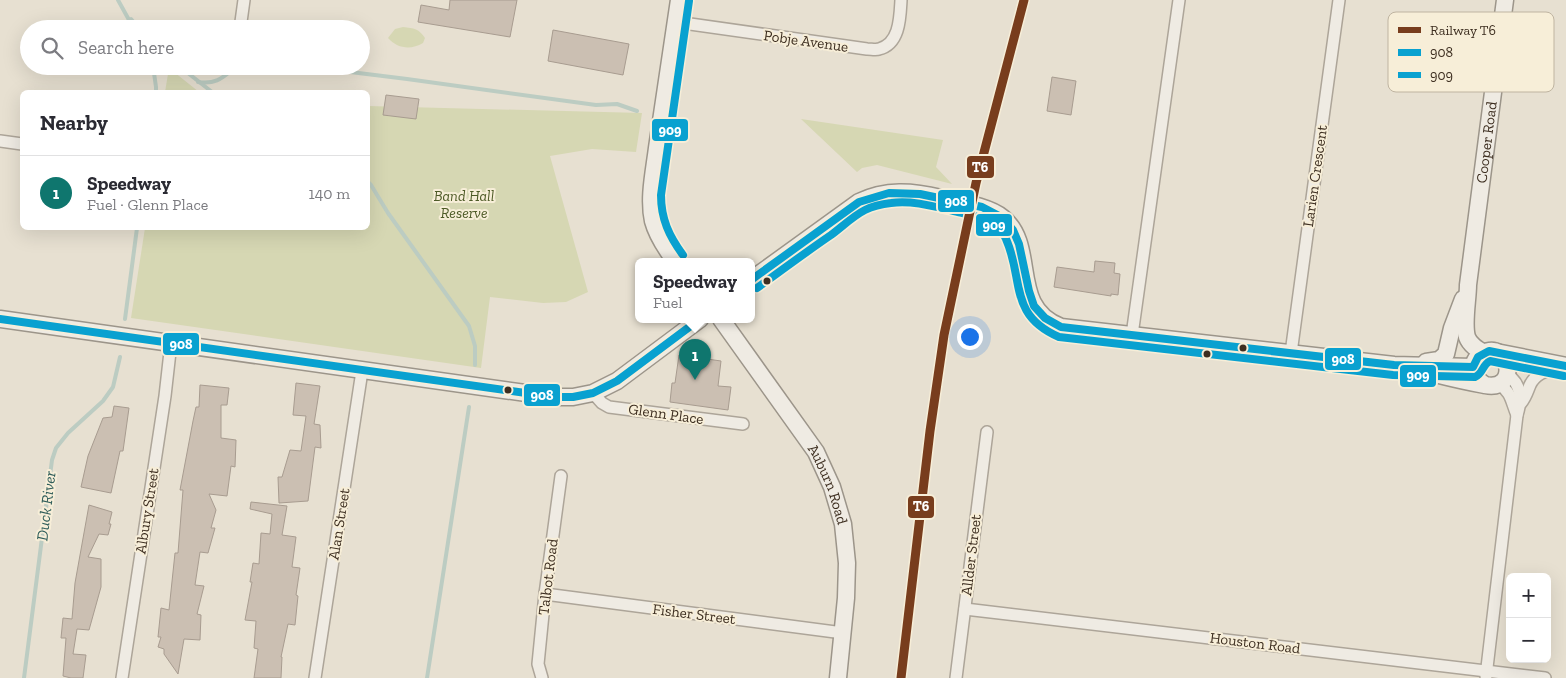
<!DOCTYPE html>
<meta charset="utf-8">
<style>
:root{--surface:#fff;--page:#f2f2f3;--text:#2b2b33;--muted:#7c7c81;--line:#e1e1e2;--accent:#0f766e}
body{margin:0;font-family:"Zilla Slab",serif;background:var(--page);color:var(--text)}
.controls{position:absolute;right:15px;bottom:15px;display:grid;overflow:hidden;border-radius:8px;box-shadow:0 5px 20px #0002}
.controls button{width:45px;height:45px;display:grid;place-items:center;padding:0;border:0;border-bottom:1px solid var(--line);background:var(--surface);color:var(--text);font:25px sans-serif}
.you{position:absolute;left:969px;top:336px;width:18px;height:18px;margin:-12px;border:4px solid #fff;border-radius:50%;background:#1a73e8;box-shadow:0 0 0 8px #1a73e833}
.badge{display:grid;place-items:center;width:32px;height:32px;border-radius:50%;background:var(--accent);color:#fff;font-size:16px;font-weight:700}
.pin{position:absolute;translate:-50% -41px;filter:drop-shadow(0 1px 2px #0008)}
.pin::after{content:'';position:absolute;top:26px;width:18px;height:15px;background:inherit;clip-path:polygon(0 0,100% 0,50% 100%)}
.popup{position:absolute;left:635px;top:258px;width:120px;height:65px;box-sizing:border-box;display:grid;place-content:center;border-radius:8px;background:var(--surface);filter:drop-shadow(0 1px 4px #0005);font-size:16px;white-space:nowrap;color:var(--muted)}
.popup b{font-size:19px;color:var(--text)}
.popup::after{content:'';position:absolute;left:50%;top:100%;margin-left:-10px;border:10px solid transparent;border-top-color:var(--surface)}
.list{margin:0;padding:0;list-style:none}
h2{display:flex;justify-content:space-between;align-items:center;height:65px;margin:0;padding:0 20px;font-size:21px}
h2 small{font-size:16px;font-weight:400;color:var(--muted)}
.list li{display:grid;grid-template-columns:32px 1fr auto;gap:15px;align-items:center;box-sizing:border-box;height:75px;padding:0 20px;border-top:1px solid var(--line)}
.list b{display:block;font-size:19px;white-space:nowrap}
.list p{margin:0;font-size:16px;white-space:nowrap;color:var(--muted)}
.list em{font-size:16px;font-style:normal;color:var(--muted)}
.icon{flex:none;width:28px;height:28px;fill:none;stroke:currentColor;stroke-width:2;stroke-linecap:round;stroke-linejoin:round}
.map{position:relative;flex:none;width:1566px;height:678px;overflow:hidden}
.search{position:absolute;background:var(--surface);box-shadow:0 5px 20px #0002;left:20px;top:20px;width:350px;height:55px;display:flex;align-items:center;gap:12px;box-sizing:border-box;padding:0 18px;border-radius:28px;color:var(--muted);font-size:19px}
.panel{position:absolute;background:var(--surface);box-shadow:0 5px 20px #0002;left:20px;top:90px;width:350px;height:140px;border-radius:8px}
.map>svg:first-child{display:block}
.green{fill:#d6d7b3}
.lines{fill:none;stroke-linecap:round;stroke-linejoin:round}
.stream{stroke:#bcccc2;stroke-width:4}
.building{fill:#cbbfb2;stroke:#a89c90}
.street-casing{stroke:#ada599;stroke-width:14}
.secondary-casing{stroke:#9c958a;stroke-width:19}
.street{stroke:#efebe3;stroke-width:11}
.secondary{stroke:#efebe3;stroke-width:16}
.bus-1-casing{stroke:#f7eed8;stroke-width:11}
.bus-2-casing{stroke:#f7eed8;stroke-width:11}
.bus-1{stroke:#09a1d0;stroke-width:8}
.bus-2{stroke:#09a1d0;stroke-width:8}
.rail-1-casing{stroke:#f7eed8;stroke-width:12}
.rail-1{stroke:#783d1d;stroke-width:9}
.bus-dot{fill:#3d2e20;stroke:#f7eed8;stroke-width:2}
.labels{text-anchor:middle;dominant-baseline:central;stroke-width:4;stroke-linejoin:round;paint-order:stroke}
.street-label{font-size:15px;fill:#3d2e20;stroke:#f7eed8}
.park-label{font-size:15px;font-style:italic;fill:#4d5a26;stroke:#f7eed8}
.water-label{font-size:16px;font-style:italic;fill:#2f5d5a;stroke:#f7eed8}
.key{fill:#f7eed8;stroke:#bfb4a1;stroke-width:1}
.key-label{font-size:14px;fill:#3d2e20}
.line-badge{stroke:#f7eed8;stroke-width:2}
.badge-label{font-size:14px;text-anchor:middle;font-weight:bold;fill:#fff}
</style>
<div class="map">
<svg width="1566" height="678" viewBox="0 0 1566 678">
<rect width="100%" height="100%" fill="#e7e0d1"/>
<g class="green">
<path d="M403,27C414,28 419,29 425,38L423,43C411,50 398,49 388,38L395,29Z"/>
<polygon points="169,68 199,92 165,92"/>
<polygon points="368,106 642,113 636,152 592,149 550,156 588,292 566,302 543,303 490,297 481,368 131,318 145,228 368,228"/>
<polygon points="801,119 943,140 936,167 952,184 877,165 862,168 857,172"/>
</g>
<g class="lines">
<g class="stream">
<polyline points="118,0 134,29"/>
<polyline points="131,19 139,29"/>
<polyline points="153,66 156,87 156,92"/>
<polyline points="179,66 212,92"/>
<polyline points="302,66 407,79 596,105 617,104 637,111"/>
<path d="M198,82C217,85 223,77 237,66"/>
<polyline points="368,182 371,185 388,213 469,326 475,346 475,365"/>
<polyline points="125,319 137,228"/>
<polyline points="24,678 52,460 56,448 68,433 103,401 113,387 120,357"/>
<polyline points="427,678 469,407"/>
</g>
</g>
<g class="building">
<polygon points="450,0 517,0 510,37 418,22 421,5 449,10"/>
<polygon points="553,30 629,44 623,75 548,61"/>
<polygon points="1052,77 1076,81 1071,115 1047,111"/>
<polygon points="386,95 419,99 416,119 383,115"/>
<polygon points="1095,261 1115,263 1114,273 1120,274 1118,295 1111,294 1111,296 1054,287 1057,267 1094,272"/>
<polygon points="679,355 721,361 718,386 731,387 728,410 670,402 672,383 675,383"/>
<polygon points="296,383 320,386 314,424 320,425 321,448 315,447 308,501 279,503 278,477 282,477 290,450 301,451 306,416 293,415"/>
<polygon points="200,385 229,388 227,405 221,405 221,438 236,440 235,467 231,466 227,496 209,494 216,510 211,528 215,528 208,553 200,552 195,585 204,586 197,614 201,615 200,640 184,639 178,674 164,654 164,649 158,647 161,637 158,637 161,608 169,610 175,553 178,553 183,490 180,490 193,421 196,407 199,407"/>
<polygon points="114,406 129,408 123,451 120,451 111,493 81,487 88,456 103,418 112,417"/>
<polygon points="251,502 287,506 282,535 296,537 292,567 300,568 296,595 298,596 295,625 288,624 281,657 282,657 281,678 254,678 258,649 254,648 256,621 245,620 252,582 250,582 253,563 259,564 261,533 270,534 272,514 250,509"/>
<polygon points="89,505 112,512 109,524 111,524 108,535 99,534 88,557 101,559 101,587 89,630 77,629 73,654 86,655 83,678 71,678 63,676 66,638 61,638 63,618 72,619 75,583"/>
</g>
<g class="lines">
<g class="street-casing">
<g id="street">
<path d="M676,22L867,49C871,49 876,50 879,49C900,44 900,17 901,0"/>
<polyline points="240,29 244,0"/>
<polyline points="0,141 22,144"/>
<polyline points="1132,335 1179,0"/>
<polyline points="1291,353 1339,0"/>
<path d="M1499,384C1512,393 1511,401 1517,415"/>
<polyline points="593,393 602,403 609,407 743,424"/>
<path d="M1521,403C1526,397 1527,392 1530,385C1536,372 1550,370 1562,366"/>
<polyline points="545,594 843,633"/>
<polyline points="965,609 1545,678"/>
<path d="M1486,676L1517,415C1522,399 1522,385 1507,374"/>
<polyline points="122,678 165,396 171,343"/>
<polyline points="315,678 362,371"/>
<polyline points="542,678 538,664 545,594 561,476"/>
<polyline points="956,678 987,432"/>
</g>
</g>
<g class="secondary-casing">
<g id="secondary">
<path d="M675,261C666,249 657,236 653,221C648,198 654,172 657,148C664,99 672,50 679,0"/>
<path d="M751,280L859,202C886,189 912,191 941,198C959,202 989,206 1003,218C1038,247 1008,307 1061,327L1394,365L1473,367"/>
<polyline points="0,319 554,397 573,397 593,393 617,381 700,319"/>
<path id="s1" d="M721,319L816,452L832,487L843,524L847,563L846,598L838,678"/>
<polyline points="1496,352 1566,366"/>
<path id="s2" d="M1484,353C1477,349 1470,345 1467,337C1463,324 1468,299 1468,285L1505,0"/>
<polyline points="1426,362 1439,360 1446,354 1452,328 1463,299"/>
<path d="M1435,374C1451,378 1468,382 1485,385C1521,392 1509,338 1482,354C1468,362 1473,378 1485,385"/>
</g>
</g>
<use href="#street" class="street"/>
<use href="#secondary" class="secondary"/>
<g class="bus-1-casing">
<g id="bus-1">
<polyline points="751,280 859,202 889,193 920,194 982,207 1003,218 1013,230 1019,244 1029,291 1034,306 1045,318 1061,327 1394,365 1473,367 1478,357 1489,351 1566,366"/>
<polyline points="0,319 554,397 573,397 593,393 617,381 700,319"/>
</g>
</g>
<g class="bus-2-casing">
<g id="bus-2">
<path d="M683,255C669,236 661,219 661,195L689,1"/>
<path d="M757,288C782,270 806,252 831,235C842,227 853,216 865,210C873,206 882,204 891,203C913,200 936,207 958,212C976,216 998,220 1006,239C1024,279 1008,315 1059,337L1393,375L1475,377C1483,374 1482,365 1490,361L1564,376"/>
</g>
</g>
<use href="#bus-1" class="bus-1"/>
<use href="#bus-2" class="bus-2"/>
<g class="rail-1-casing">
<polyline id="rail-1" points="901,678 930,431 944,335 976,183 1024,0"/>
</g>
<use href="#rail-1" class="rail-1"/>
</g>
<g class="bus-dot">
<circle cx="767" cy="281" r="4.5"/>
<circle cx="1243" cy="348" r="4.5"/>
<circle cx="1207" cy="354" r="4.5"/>
<circle cx="508" cy="390" r="4.5"/>
</g>
<g class="labels">
<g class="street-label">
<text transform="translate(806 41) rotate(8)">Pobje Avenue</text>
<text stroke="none"><textPath href="#s2" startOffset="220">Cooper Road</textPath></text>
<text transform="translate(1315 176) rotate(-82)">Larien Crescent</text>
<text transform="translate(666 414) rotate(8)">Glenn Place</text>
<text stroke="none"><textPath href="#s1" startOffset="198">Auburn Road</textPath></text>
<text transform="translate(147 511) rotate(-81)">Albury Street</text>
<text transform="translate(339 524) rotate(-81)">Alan Street</text>
<text transform="translate(971 555) rotate(-83)">Allder Street</text>
<text transform="translate(548 577) rotate(-83)">Talbot Road</text>
<text transform="translate(694 614) rotate(7)">Fisher Street</text>
<text transform="translate(1255 643) rotate(7)">Houston Road</text>
</g>
<g class="park-label">
<text x="464" y="196">Band Hall<tspan x="464" dy="17">Reserve</tspan></text>
</g>
<g class="water-label">
<text transform="translate(46 506) rotate(-83)">Duck River</text>
</g>
</g>
<rect x="1388" y="12" width="166" height="80" rx="8" class="key"/>
<rect x="1398" y="27" width="23" height="6" fill="#783d1d"/>
<rect x="1398" y="49" width="23" height="7" fill="#09a1d0"/>
<rect x="1398" y="72" width="23" height="6" fill="#09a1d0"/>
<g class="key-label">
<text x="1430" y="35">Railway T6</text>
<text x="1430" y="57">908</text>
<text x="1430" y="80">909</text>
</g>
<g class="line-badge">
<rect x="651" y="118" width="38" height="24" rx="5" fill="#09a1d0"/>
<rect x="966" y="155" width="29" height="24" rx="5" fill="#783d1d"/>
<rect x="937" y="189" width="38" height="24" rx="5" fill="#09a1d0"/>
<rect x="975" y="213" width="38" height="24" rx="5" fill="#09a1d0"/>
<rect x="162" y="332" width="38" height="24" rx="5" fill="#09a1d0"/>
<rect x="1324" y="347" width="38" height="24" rx="5" fill="#09a1d0"/>
<rect x="1399" y="364" width="38" height="24" rx="5" fill="#09a1d0"/>
<rect x="523" y="383" width="38" height="24" rx="5" fill="#09a1d0"/>
<rect x="907" y="495" width="28" height="24" rx="5" fill="#783d1d"/>
</g>
<g class="badge-label">
<text x="670" y="135">909</text>
<text x="980" y="172">T6</text>
<text x="956" y="206">908</text>
<text x="994" y="230">909</text>
<text x="181" y="349">908</text>
<text x="1343" y="364">908</text>
<text x="1418" y="380">909</text>
<text x="542" y="400">908</text>
<text x="921" y="511">T6</text>
</g>
</svg>
<div class="controls">
<button>+</button>
<button>−</button>
</div>
<div class="you"></div>
<div class="pin badge" style="left:695px;top:380px">1</div>
<div class="popup"><b>Speedway</b>Fuel</div>
<div class="search"><svg class="icon" aria-label="search" viewBox="0 0 24 24"><circle cx="10" cy="10" r="6"/><path d="M15 15l6 6"/></svg>Search here</div>
<section class="panel">
<h2>Nearby<small></small></h2>
<ul class="list">
<li><span class="badge">1</span><div><b>Speedway</b><p>Fuel · Glenn Place</p></div><em>140 m</em></li>
</ul>
</section>
</div>
